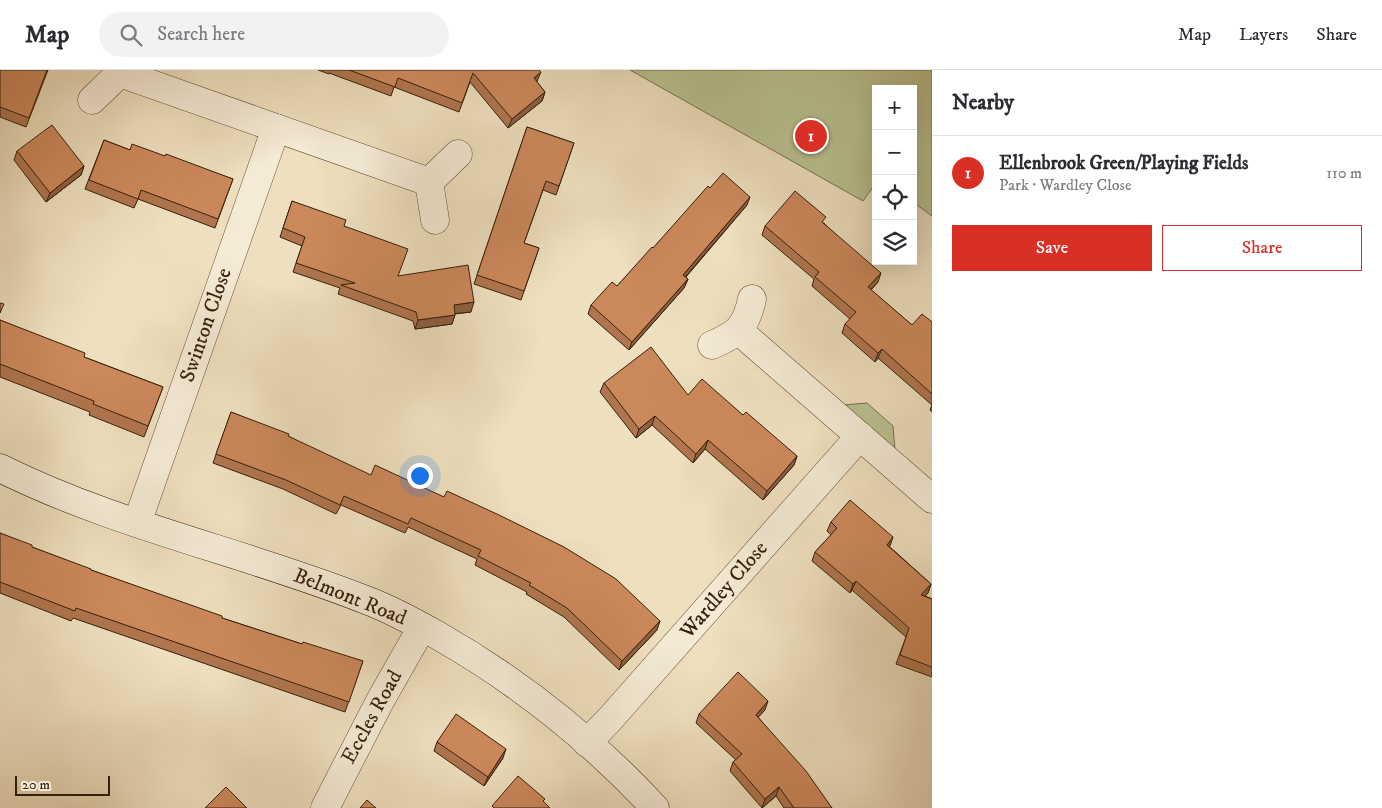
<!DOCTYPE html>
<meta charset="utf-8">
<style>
:root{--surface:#fff;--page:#f2f2f3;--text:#2b2b33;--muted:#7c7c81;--line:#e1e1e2;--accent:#d93025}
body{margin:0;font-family:"IM FELL DW Pica",serif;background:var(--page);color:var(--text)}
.controls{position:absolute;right:15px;top:15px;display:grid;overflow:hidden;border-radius:0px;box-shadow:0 5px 20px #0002}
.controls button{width:45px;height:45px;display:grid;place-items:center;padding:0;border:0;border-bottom:1px solid var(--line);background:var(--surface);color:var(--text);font:25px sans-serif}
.scale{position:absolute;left:15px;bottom:12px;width:95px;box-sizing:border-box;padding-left:5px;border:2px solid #36200a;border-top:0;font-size:14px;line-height:18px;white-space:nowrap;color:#36200a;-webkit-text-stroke:4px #f4ead5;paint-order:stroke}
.you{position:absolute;left:419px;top:405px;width:18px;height:18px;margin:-12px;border:4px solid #fff;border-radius:50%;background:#1a73e8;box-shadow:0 0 0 8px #1a73e833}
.badge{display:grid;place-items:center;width:32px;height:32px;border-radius:50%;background:var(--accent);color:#fff;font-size:16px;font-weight:700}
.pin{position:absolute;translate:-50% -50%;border:2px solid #fff;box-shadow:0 1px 5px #0006}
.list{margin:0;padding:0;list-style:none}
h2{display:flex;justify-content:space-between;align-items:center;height:65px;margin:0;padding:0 20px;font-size:21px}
h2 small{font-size:16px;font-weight:400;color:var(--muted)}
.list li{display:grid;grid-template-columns:32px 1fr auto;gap:15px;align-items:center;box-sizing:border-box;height:75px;padding:0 20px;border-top:1px solid var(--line)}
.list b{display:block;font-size:19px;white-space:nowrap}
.list p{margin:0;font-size:16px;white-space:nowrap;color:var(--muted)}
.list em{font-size:16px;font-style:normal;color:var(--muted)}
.actions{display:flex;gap:10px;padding:15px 20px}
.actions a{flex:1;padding:11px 0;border:1px solid var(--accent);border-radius:0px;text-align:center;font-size:18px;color:var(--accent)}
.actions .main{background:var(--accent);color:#fff}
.icon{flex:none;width:28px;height:28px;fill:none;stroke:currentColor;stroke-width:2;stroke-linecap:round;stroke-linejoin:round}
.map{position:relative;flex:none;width:932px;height:738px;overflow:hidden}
header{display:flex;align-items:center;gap:30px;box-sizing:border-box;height:70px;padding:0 25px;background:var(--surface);border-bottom:1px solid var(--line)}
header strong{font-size:24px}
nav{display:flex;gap:28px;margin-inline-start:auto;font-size:18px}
.search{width:350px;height:45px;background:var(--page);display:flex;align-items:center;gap:12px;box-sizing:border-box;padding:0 18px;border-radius:28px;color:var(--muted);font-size:19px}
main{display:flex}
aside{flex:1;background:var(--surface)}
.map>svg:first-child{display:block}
.green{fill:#bac190;stroke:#78704d}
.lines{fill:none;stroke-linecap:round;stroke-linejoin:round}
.street-casing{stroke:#645037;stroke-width:29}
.secondary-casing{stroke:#36200a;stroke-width:29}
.street{stroke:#f4ead5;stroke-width:28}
.secondary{stroke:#f4ead5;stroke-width:28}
.wall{fill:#af754e;stroke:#36200a}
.shaded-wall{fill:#8e5f40;stroke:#36200a}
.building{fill:#cb885b;stroke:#36200a}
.labels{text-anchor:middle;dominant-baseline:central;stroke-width:5;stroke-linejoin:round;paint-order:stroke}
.street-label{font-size:21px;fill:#36200a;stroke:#f4ead5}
</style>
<header>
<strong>Map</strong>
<div class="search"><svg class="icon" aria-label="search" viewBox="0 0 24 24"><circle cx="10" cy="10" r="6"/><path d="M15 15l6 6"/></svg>Search here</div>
<nav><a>Map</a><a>Layers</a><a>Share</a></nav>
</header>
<main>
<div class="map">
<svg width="932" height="738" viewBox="0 0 932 738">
<rect width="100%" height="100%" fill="#eedfbe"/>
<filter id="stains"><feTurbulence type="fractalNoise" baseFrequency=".004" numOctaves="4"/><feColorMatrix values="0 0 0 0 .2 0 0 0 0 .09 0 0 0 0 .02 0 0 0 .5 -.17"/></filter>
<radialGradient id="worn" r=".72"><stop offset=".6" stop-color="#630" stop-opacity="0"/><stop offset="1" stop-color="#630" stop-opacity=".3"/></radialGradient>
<g class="green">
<polygon points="630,0 932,0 932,146 913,132 913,19 876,19 876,113 863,131"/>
<polygon points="867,333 893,356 895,380 843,335"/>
</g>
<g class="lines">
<g class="street-casing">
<g id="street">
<polyline points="120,3 429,112"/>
<polyline points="92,30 120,3 119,0"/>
<polyline points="435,150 429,112 458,84"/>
<polyline points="739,261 932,429"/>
<path d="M712,275C738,264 746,257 752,229"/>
<polyline points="137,453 276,58"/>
<polyline points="587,673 610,649 860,366"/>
<polyline points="325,738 380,631 422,557"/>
</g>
</g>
<g class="secondary-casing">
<path id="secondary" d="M0,398C116,456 245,482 366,530C390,539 414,552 437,565C518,611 592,670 655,738"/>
</g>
<use href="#street" class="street"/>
<use href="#secondary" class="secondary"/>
</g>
<g class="wall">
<polygon points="48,0 26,57 0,47 0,1"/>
<polygon points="318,0 539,0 537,12 545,22 542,31 508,58 470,12 459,42 394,17 391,26 329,3 329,4"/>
<polygon points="527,57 574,73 556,125 543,120 524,173 539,178 521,230 474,214"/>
<polygon points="104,70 130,80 165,86 233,109 215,158 138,129 134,138 85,119"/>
<polygon points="17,81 84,96 81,105 46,132 14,90"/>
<polygon points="710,118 747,135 686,207 688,209 684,218 629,280 588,244 591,235 617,216"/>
<polygon points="292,131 344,156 398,206 471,242 455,244 452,254 415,259 413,251 338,224 340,218 293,202 302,176 280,167"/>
<polygon points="824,153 878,212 871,220 912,255 932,252 932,342 930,340 932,335 878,288 875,292 842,263 845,254 850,249 812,216 814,209 762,165 765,156"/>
<polygon points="0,250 84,287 163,317 144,367 89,345 90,342 0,307"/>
<polygon points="604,313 743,345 797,386 794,395 763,430 705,379 693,393 652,355 636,368 600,322"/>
<polygon points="231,342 288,366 657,560 619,600 564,547 526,524 527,522 475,495 477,489 408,457 405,463 341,435 336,444 283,419 213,393"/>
<polygon points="831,452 890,477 931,514 928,523 925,526 932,529 932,607 896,594 906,567 852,520 850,523 812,491 815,482 831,465 827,461"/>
<polygon points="0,463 32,477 91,500 222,548 302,574 363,591 345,642 73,548 71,551 0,523"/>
<polygon points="765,640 758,647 832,738 784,738 776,726 762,738 730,701 733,692 736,690 696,653 699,644"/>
<polygon points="437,672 503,688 484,716 434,681"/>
</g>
<g class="shaded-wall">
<polygon points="541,2 537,11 530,17 534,8"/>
<polygon points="545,22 542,31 508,58 512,49"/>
<polygon points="84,96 81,105 46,132 50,123"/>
<polygon points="750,127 747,135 680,213 683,205"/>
<polygon points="881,203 878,212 865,226 868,217"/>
<polygon points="688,209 684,218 629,280 632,272"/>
<polygon points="474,232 471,242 450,244 454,235"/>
<polygon points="455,245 452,254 415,259 418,250"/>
<polygon points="882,279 878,288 875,292 878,283"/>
<polygon points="655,346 652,355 636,368 639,359"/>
<polygon points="708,370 705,379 693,393 696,384"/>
<polygon points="797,386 794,395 763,430 767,421"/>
<polygon points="893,467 890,476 884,484 887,475"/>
<polygon points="856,511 852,520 850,523 853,514"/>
<polygon points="931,514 928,523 918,534 921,525"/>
<polygon points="660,551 657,560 619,600 622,591"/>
<polygon points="768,631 765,640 752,654 756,645"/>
<polygon points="506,679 503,688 484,716 488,707"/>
<polygon points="779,717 776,726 762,738 765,729"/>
</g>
<g class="building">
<polygon points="0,0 47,0 29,48 0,37"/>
<polygon points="349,0 539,0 541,2 534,8 545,22 512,49 473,3 462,33 398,8 395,17"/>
<polygon points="52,55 84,96 50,123 17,81"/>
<polygon points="527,57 574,73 559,116 546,111 524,173 539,178 524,221 477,205"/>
<polygon points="104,70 130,80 132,74 165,86 166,84 233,109 218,149 141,120 138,129 89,110"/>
<polygon points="723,103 750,127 683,205 688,209 632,272 591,235 612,212 617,216 652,177 653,178 708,116 710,118"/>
<polygon points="795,121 826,147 822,152 881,203 868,217 912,255 922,244 932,252 932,324 882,279 878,283 845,254 856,242 815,207 819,202 765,156"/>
<polygon points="292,131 346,150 344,156 408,179 398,206 468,195 474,232 454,235 455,245 418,250 416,242 341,215 355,213 296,193 305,167 283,158"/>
<polygon points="0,233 4,234 0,243"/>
<polygon points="0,250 85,283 84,287 163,317 148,356 93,334 94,331 0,294"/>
<polygon points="651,277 688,325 702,309 743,345 746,342 797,386 767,421 708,370 696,384 655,346 639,359 604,313"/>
<polygon points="231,342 289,364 288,366 371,405 375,395 444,427 447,421 499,445 564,477 616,509 660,551 622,591 567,538 529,515 531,513 478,486 481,480 411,448 408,454 344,426 340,435 286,410 216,384"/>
<polygon points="850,430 893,467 887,475 931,514 921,525 932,529 932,597 900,585 909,558 856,511 853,514 815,482 837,458 831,452"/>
<polygon points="0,463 32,475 32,477 91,499 91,500 222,546 222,548 302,574 303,572 363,591 349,632 76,538 75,541 0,512"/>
<polygon points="738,602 768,631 756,645 806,701 832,738 794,738 779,717 765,729 733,692 742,684 699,644"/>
<polygon points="456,644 506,679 488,707 437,672"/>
<polygon points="518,706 545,729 543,731 550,738 494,738 492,736"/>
<polygon points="226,717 247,738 205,738"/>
<polygon points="367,730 376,738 360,738"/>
</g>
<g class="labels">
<g class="street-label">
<text transform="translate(206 255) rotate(-71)">Swinton Close</text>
<text transform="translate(724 520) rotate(-49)">Wardley Close</text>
<text transform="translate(350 527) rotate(22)">Belmont Road</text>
<text transform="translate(372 647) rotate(-61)">Eccles Road</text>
</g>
</g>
<rect width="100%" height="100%" filter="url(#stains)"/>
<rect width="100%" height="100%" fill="url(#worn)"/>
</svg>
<div class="controls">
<button>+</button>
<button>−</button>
<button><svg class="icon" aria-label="locate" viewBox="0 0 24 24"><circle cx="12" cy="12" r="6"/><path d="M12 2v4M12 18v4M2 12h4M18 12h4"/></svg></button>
<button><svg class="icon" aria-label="layers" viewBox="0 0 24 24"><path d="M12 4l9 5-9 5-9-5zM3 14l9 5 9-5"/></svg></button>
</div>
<div class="scale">20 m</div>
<div class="you"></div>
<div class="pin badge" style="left:811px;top:66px">1</div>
</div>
<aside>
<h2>Nearby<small></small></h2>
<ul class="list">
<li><span class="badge">1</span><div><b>Ellenbrook Green/Playing Fields</b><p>Park · Wardley Close</p></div><em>110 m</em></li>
</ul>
<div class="actions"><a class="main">Save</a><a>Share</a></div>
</aside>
</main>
